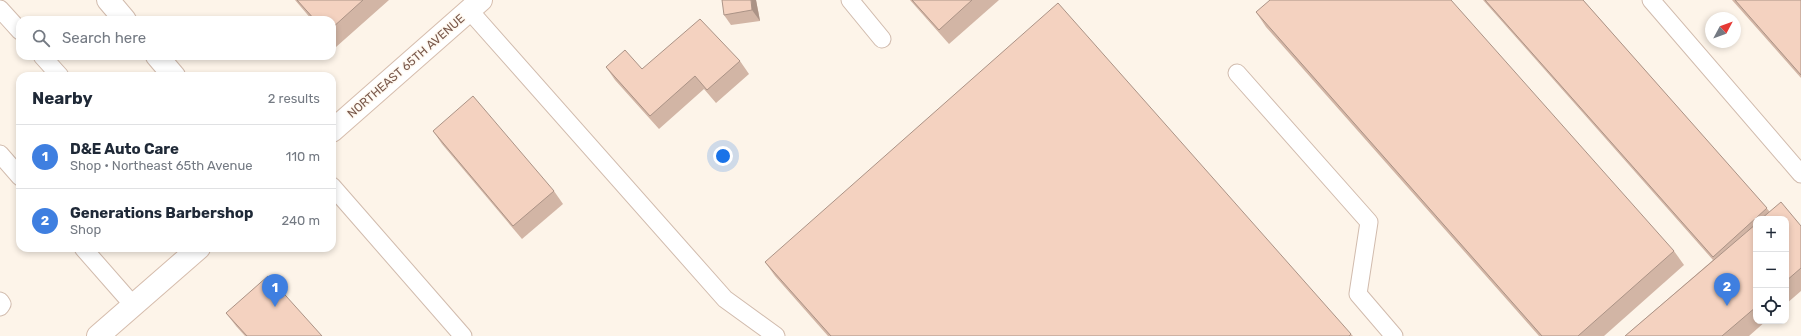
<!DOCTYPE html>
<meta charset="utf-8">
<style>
:root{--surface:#fff;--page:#f2f2f3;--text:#1f2937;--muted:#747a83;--line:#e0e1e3;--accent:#2563eb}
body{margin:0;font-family:Rubik,sans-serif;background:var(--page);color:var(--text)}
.controls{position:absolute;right:12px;bottom:12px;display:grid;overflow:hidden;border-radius:8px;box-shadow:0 2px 6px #0003}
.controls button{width:36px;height:36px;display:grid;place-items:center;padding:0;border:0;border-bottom:1px solid var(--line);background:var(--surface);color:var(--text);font:20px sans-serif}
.compass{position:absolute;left:1705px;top:12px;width:36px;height:36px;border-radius:50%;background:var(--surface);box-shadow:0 2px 6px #0003;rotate:49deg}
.you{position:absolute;left:723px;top:156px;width:14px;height:14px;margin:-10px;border:3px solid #fff;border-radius:50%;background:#1a73e8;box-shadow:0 0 0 6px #1a73e833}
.badge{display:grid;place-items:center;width:26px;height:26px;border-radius:50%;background:var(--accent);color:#fff;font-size:13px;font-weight:700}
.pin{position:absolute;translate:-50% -33px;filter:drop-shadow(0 1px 2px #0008)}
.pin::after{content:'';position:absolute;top:21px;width:14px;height:12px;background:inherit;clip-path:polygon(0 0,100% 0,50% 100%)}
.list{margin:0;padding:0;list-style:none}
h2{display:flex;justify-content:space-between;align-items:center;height:52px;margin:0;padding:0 16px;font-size:17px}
h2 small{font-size:13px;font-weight:400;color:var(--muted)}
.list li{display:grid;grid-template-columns:26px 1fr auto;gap:12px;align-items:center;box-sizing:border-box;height:64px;padding:0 16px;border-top:1px solid var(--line)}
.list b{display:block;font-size:15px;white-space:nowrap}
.list p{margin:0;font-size:13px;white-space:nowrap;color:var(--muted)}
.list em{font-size:13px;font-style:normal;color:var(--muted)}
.icon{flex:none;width:22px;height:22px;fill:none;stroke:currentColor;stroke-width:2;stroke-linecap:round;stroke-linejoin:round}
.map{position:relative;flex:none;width:1801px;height:336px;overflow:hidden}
.search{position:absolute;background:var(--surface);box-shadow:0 2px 6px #0003;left:16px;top:16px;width:320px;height:44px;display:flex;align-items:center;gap:10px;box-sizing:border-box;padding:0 14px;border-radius:12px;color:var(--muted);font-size:15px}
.panel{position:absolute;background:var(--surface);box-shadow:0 2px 6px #0003;left:16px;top:72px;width:320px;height:180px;border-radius:12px}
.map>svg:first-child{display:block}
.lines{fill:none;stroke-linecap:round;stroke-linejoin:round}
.lane-casing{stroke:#d1bbad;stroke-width:19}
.street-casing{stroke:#d1bbad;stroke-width:24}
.secondary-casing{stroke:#d6bdad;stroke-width:24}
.lane{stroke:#fff;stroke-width:17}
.street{stroke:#fff;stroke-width:22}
.secondary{stroke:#fff;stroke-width:22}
.wall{fill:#d2b5a5}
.shaded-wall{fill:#ab9386}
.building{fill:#f4d2c0;stroke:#ab9386}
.labels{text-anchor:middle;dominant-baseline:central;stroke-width:3;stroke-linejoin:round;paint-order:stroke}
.street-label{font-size:12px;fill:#7a594b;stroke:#fff9f1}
</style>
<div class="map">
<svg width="1801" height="336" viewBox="0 0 1801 336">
<rect width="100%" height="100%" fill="#fdf4e9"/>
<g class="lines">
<g class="lane-casing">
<g id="lane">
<polyline points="850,0 882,39"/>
<polyline points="1651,0 1801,174"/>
<polyline points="0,9 20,31"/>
<polyline points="469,10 725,299 776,336"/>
<polyline points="42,56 60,76"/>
<polyline points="1237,73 1369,222 1358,294 1394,336"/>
<polyline points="0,154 20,177"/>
<polyline points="332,186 463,336"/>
<polyline points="83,248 133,305"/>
<polyline points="0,301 2,304 0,307"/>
</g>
</g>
<g class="street-casing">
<g id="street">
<polyline points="108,0 125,20"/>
<polyline points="157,56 174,76"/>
</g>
</g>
<g class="secondary-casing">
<g id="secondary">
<polyline points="332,131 481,0"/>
<polyline points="98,336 199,248"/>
</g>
</g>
<use href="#lane" class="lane"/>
<use href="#street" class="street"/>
<use href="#secondary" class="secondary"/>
</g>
<g class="wall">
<polygon points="295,0 389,0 336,47 332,42 332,20 312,20"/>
<polygon points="756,0 760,21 731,25 724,15"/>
<polygon points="910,0 999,0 949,44"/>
<polygon points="1483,0 1583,0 1770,212 1801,226 1801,291 1786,304 1786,219 1756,219 1756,321 1766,321 1749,336 1625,336 1713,260"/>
<polygon points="1732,0 1801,0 1801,78"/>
<polygon points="1256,12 1674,251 1684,265 1604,336 1539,336 1266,27"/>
<polygon points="740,61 749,74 716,103 704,89 659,129 615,80 606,67 642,69"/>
<polygon points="433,131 554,191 563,204 522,239 442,144"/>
<polygon points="765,262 1351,334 1353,336 828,336 775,276"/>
<polygon points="226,313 322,336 245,336 236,326"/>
</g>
<polygon class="shaded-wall" points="751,0 756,0 760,21 752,10"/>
<g class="building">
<polygon points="297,0 363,0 332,28 332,20 315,20"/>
<polygon points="722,0 751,0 752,10 724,15"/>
<polygon points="912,0 972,0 939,30"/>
<polygon points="1270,0 1451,0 1674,251 1578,336 1542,336 1256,12"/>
<polygon points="1485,0 1583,0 1767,208 1713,257"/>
<polygon points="1735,0 1801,0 1801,75"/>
<polygon points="1058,3 1351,334 1349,336 831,336 765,262"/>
<polygon points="700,19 740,61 707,90 695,76 650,116 606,67 625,50 642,69"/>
<polygon points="473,96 554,191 513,226 433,131"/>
<polygon points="1781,202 1801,226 1801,268 1786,281 1786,219 1761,219"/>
<polygon points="1756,224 1756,307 1722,336 1625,336"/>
<polygon points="268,276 322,336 247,336 226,313"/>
</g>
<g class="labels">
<g class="street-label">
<text transform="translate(406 66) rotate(-41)">NORTHEAST 65TH AVENUE</text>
</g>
</g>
</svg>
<div class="controls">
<button>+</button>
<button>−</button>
<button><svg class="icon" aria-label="locate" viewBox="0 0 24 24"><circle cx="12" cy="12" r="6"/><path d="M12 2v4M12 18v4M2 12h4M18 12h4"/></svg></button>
</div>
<svg class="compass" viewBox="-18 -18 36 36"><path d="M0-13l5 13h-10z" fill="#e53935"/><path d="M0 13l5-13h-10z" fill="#747a83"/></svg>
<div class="you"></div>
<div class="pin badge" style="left:275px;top:307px;background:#3f7fe0">1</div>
<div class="pin badge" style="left:1727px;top:306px;background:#3f7fe0">2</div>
<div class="search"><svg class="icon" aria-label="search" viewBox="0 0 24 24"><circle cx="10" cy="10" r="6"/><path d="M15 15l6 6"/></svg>Search here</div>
<section class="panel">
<h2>Nearby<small>2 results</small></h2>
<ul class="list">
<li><span class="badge" style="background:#3f7fe0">1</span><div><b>D&amp;E Auto Care</b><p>Shop · Northeast 65th Avenue</p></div><em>110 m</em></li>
<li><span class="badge" style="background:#3f7fe0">2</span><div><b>Generations Barbershop</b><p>Shop</p></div><em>240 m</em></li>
</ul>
</section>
</div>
